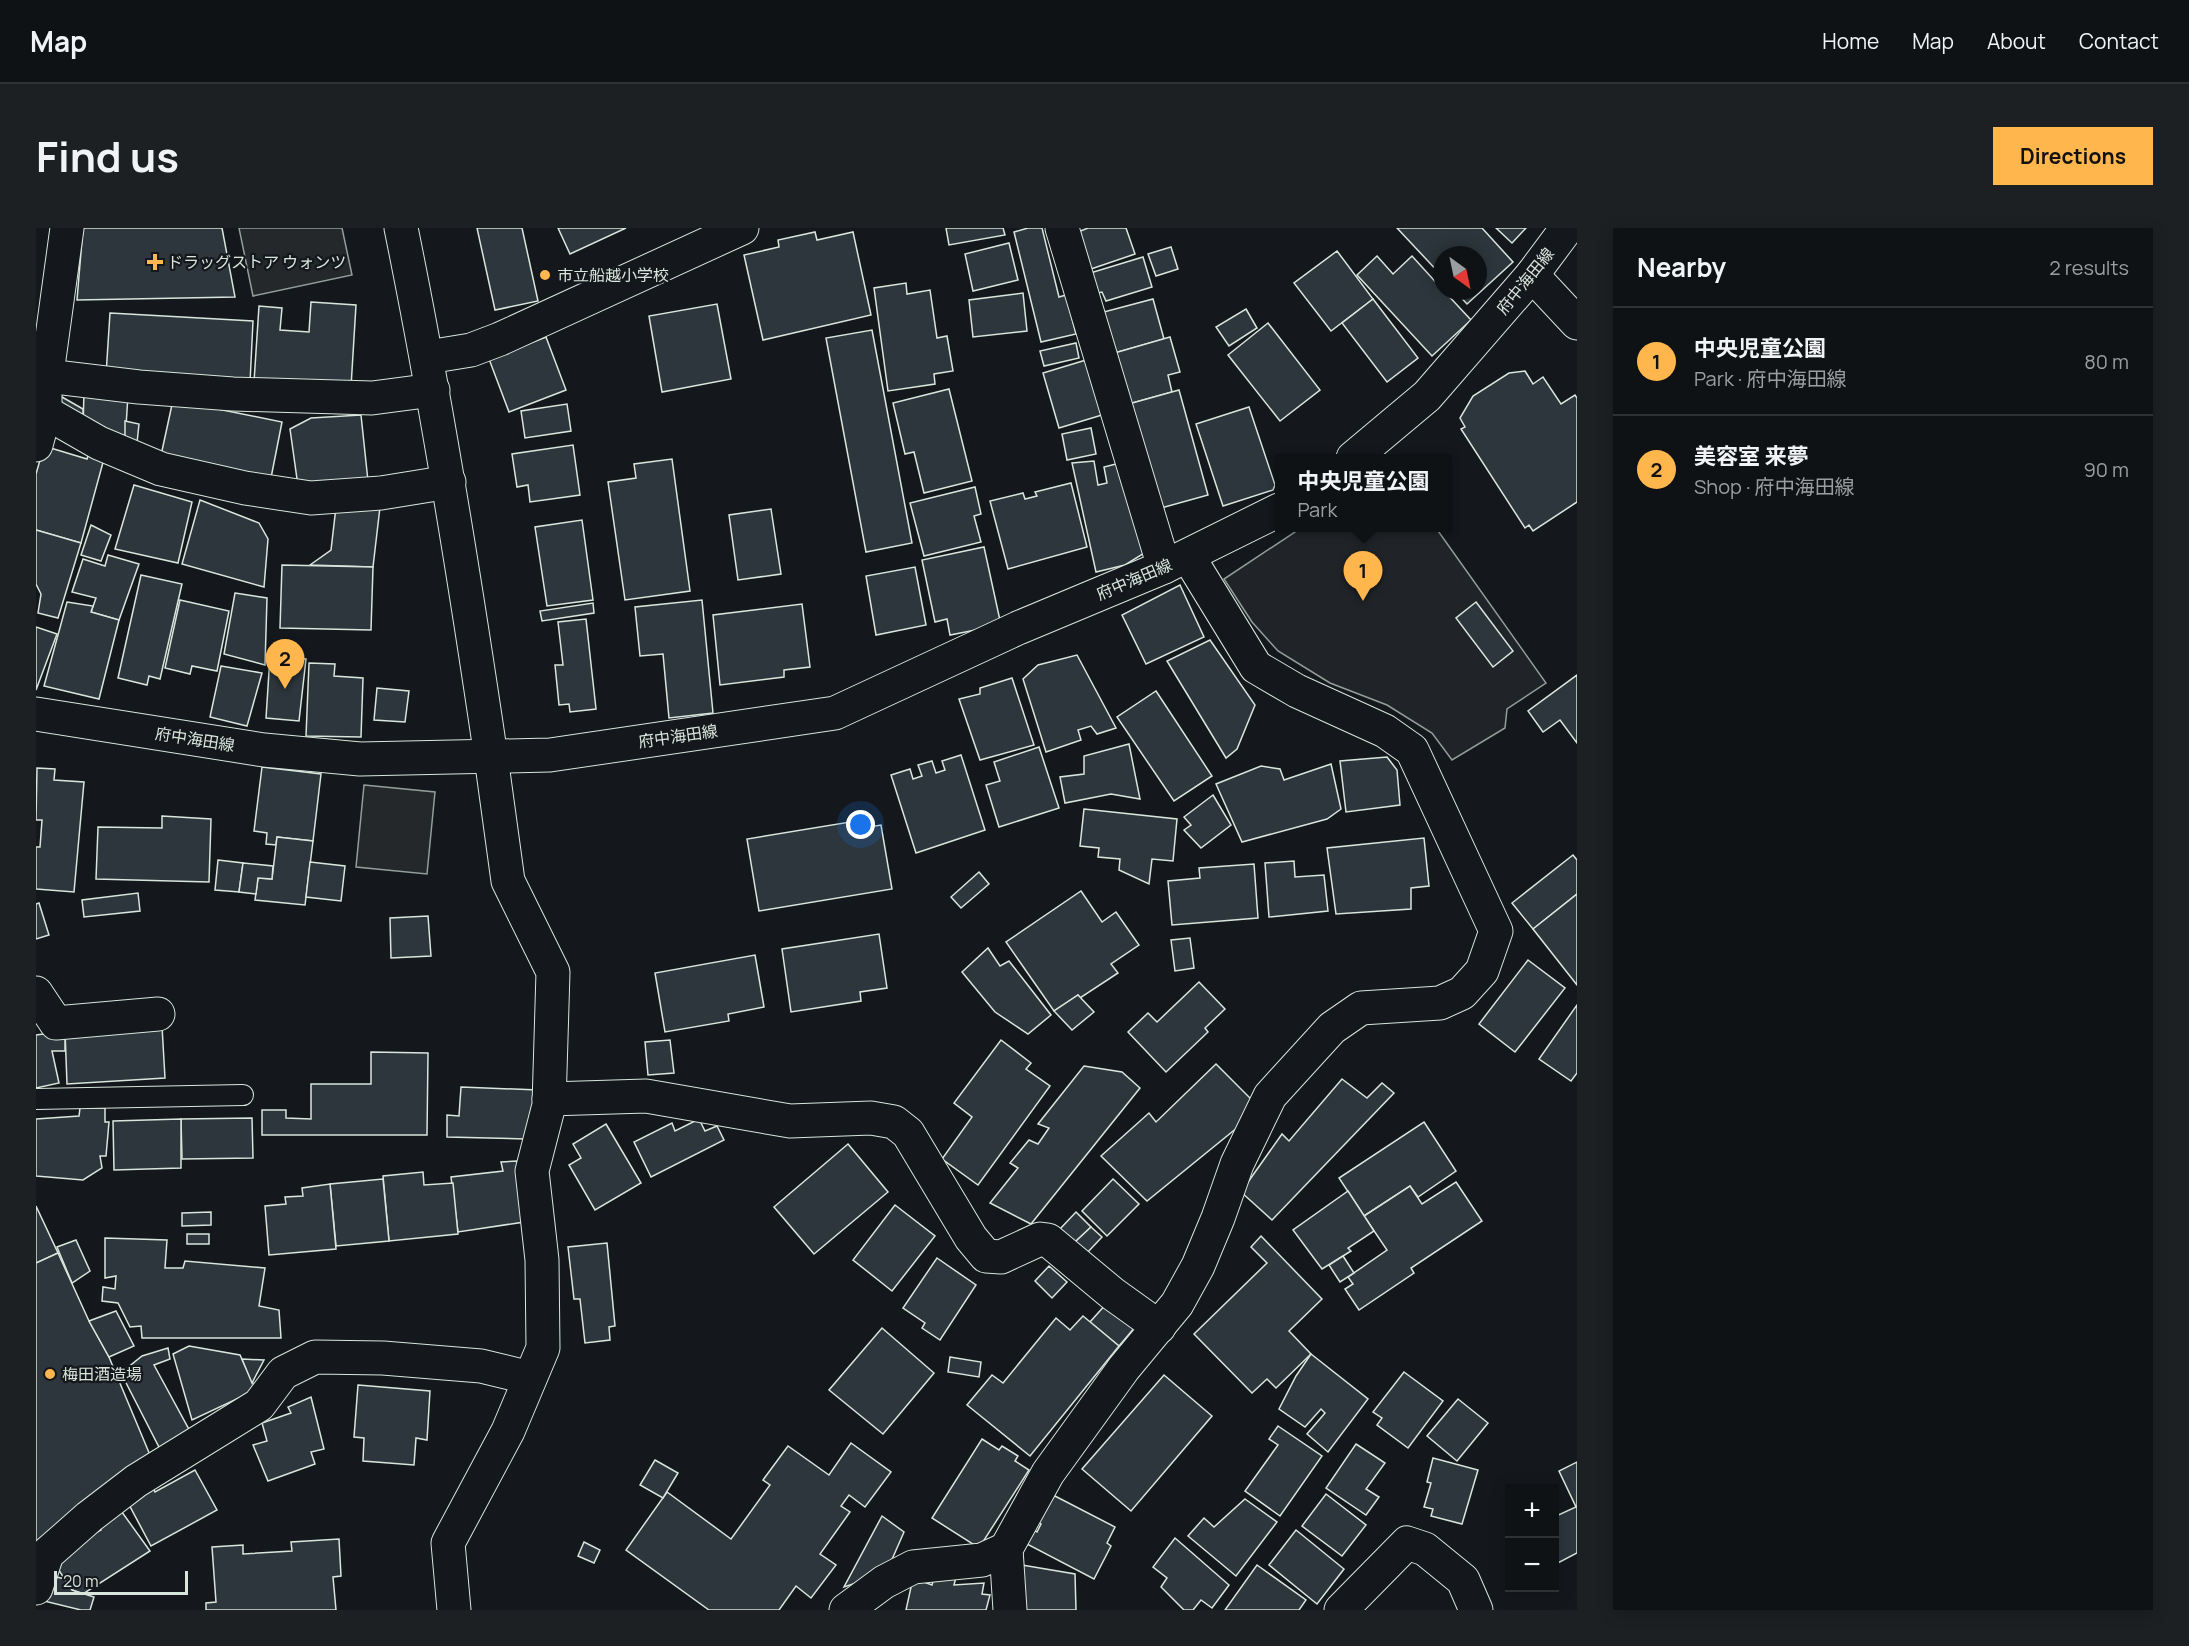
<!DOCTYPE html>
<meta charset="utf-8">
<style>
:root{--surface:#0f1215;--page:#1d2022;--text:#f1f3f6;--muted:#9b9ea0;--line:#2f3234;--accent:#ffb74d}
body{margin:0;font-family:Manrope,"Noto Sans JP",sans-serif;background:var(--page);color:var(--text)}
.controls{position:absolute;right:18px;bottom:18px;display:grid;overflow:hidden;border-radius:0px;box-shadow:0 3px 15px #0003}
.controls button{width:54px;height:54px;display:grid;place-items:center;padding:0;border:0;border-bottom:2px solid var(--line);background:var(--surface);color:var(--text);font:30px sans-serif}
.compass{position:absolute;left:1397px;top:18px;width:54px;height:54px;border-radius:50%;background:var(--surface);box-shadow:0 3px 15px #0003;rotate:147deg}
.scale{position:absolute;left:18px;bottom:15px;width:134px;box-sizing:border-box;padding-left:6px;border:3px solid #d8e6dc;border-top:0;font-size:16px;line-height:21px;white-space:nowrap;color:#d8e6dc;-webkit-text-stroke:4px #14181c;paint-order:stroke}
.you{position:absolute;left:825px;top:597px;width:21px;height:21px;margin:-15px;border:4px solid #fff;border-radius:50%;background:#1a73e8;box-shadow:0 0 0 9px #1a73e833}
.badge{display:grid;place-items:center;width:39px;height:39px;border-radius:50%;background:var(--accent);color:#111;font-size:20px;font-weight:700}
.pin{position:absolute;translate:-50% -50px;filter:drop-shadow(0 2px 3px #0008)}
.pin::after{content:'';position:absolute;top:32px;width:21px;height:18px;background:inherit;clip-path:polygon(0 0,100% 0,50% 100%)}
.popup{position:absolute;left:1239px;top:226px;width:177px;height:78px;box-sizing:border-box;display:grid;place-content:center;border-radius:0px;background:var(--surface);filter:drop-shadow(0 2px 4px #0005);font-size:20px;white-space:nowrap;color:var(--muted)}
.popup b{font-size:22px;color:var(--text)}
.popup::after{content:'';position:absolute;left:50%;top:100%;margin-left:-12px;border:12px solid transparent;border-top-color:var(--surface)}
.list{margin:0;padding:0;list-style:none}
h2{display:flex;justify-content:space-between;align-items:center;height:78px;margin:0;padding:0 24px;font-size:26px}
h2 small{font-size:20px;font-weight:400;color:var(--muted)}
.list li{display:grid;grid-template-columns:39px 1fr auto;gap:18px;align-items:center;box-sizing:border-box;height:108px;padding:0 24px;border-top:2px solid var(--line)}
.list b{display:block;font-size:22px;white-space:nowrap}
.list p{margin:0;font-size:20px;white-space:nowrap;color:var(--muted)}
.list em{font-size:20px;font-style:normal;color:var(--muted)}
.map{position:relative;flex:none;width:1541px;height:1382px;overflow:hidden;border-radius:0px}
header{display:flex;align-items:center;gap:36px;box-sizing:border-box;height:84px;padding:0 30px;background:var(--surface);border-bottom:2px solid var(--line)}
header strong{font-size:28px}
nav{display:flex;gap:33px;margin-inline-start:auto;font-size:21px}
.intro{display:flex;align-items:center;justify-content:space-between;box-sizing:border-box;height:144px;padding:0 36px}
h1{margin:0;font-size:42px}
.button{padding:15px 27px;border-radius:0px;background:var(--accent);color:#111;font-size:21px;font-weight:700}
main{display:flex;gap:36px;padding:0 36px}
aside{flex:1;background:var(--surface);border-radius:0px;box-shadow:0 3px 15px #0003}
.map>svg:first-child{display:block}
.green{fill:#202428;stroke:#939e99;stroke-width:1.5}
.parking{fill:#24282b;stroke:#939e99;stroke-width:1.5}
.building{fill:#2c363c;stroke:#d8e6dc;stroke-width:1.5}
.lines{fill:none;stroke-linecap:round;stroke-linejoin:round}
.lane-casing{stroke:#d8e6dc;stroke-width:22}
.street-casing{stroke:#d8e6dc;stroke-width:35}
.secondary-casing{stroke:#d8e6dc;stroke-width:35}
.lane{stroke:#14181c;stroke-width:20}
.street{stroke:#14181c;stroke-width:33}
.secondary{stroke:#14181c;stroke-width:33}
.poi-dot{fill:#ffb74d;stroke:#14181c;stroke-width:2}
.labels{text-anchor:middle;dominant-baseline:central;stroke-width:4.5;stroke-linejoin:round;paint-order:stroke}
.poi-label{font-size:16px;fill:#d8e6dc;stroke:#14181c;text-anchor:start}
.street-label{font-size:16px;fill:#d8e6dc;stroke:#14181c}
</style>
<header>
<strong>Map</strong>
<nav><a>Home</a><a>Map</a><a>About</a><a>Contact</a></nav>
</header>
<div class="intro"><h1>Find us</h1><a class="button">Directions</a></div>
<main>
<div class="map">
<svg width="1541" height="1382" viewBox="0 0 1541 1382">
<rect width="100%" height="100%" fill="#14181c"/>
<polygon class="green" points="1265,300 1400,300 1510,455 1471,481 1469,500 1416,532 1396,505 1351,477 1294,455 1242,423 1216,394 1188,351"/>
<g class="parking">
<polygon points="203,0 306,0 316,47 217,68"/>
<polygon points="328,557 399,564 391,646 320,639"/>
</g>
<g class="building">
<polygon points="47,0 186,0 199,69 41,72"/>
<polygon points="441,0 486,0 502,73 459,82"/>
<polygon points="522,0 590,0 534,26"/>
<polygon points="910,0 967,0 969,7 913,17"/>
<polygon points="992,0 1006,0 1023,69 1030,67 1040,106 1005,114 978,4"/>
<polygon points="1052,0 1090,0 1099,26 1055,41 1042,4"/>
<polygon points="1361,0 1446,0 1477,34 1431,76 1419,63 1442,63 1442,27 1406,27 1406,48"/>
<polygon points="1460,0 1490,0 1476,15"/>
<polygon points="779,4 781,12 817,4 835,87 727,112 708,27 743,19 742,12"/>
<polygon points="973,15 982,52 937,63 929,26"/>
<polygon points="1135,19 1142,41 1120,48 1112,26"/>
<polygon points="1301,23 1337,71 1295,103 1258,55"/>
<polygon points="1341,28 1357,46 1376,28 1406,61 1406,63 1408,63 1435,92 1396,128 1321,47"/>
<polygon points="1107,29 1116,59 1070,73 1066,64 1057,66 1051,46"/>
<polygon points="870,55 871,66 894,62 901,110 911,108 917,143 898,146 899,156 852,163 838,60"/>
<polygon points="987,65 991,103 937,109 933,72"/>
<polygon points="1117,71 1128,111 1075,126 1064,85"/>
<polygon points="1337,71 1382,130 1351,154 1306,95"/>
<polygon points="275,74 320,77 315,159 218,154 223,78 246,80 244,102 273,104"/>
<polygon points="681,76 695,151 626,164 613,88"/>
<polygon points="1210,81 1221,100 1193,118 1180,99"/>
<polygon points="74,85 217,93 214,155 70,147"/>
<polygon points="1232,95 1284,162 1244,193 1192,127"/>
<polygon points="836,102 876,315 830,324 790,110"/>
<polygon points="510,109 530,162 473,184 453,131"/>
<polygon points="1134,109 1144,144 1132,147 1136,164 1089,177 1075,126"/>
<polygon points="1040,115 1043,130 1008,138 1004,123"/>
<polygon points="1050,132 1066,187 1023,200 1007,145"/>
<polygon points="1489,143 1497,156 1507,149 1525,176 1539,167 1541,170 1541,274 1497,303 1493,297 1489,300 1425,201 1429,199 1424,190 1437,168 1473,145"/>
<polygon points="913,161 936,253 888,265 878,224 869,226 857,175"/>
<polygon points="1143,162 1172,267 1118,282 1089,177"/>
<polygon points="48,163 92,167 89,214 47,201"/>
<polygon points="26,169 47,181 47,199 19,182"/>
<polygon points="137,172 246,194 234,255 124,232"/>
<polygon points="531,176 535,203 489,210 485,183"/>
<polygon points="1213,179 1239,257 1237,262 1187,278 1160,196"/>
<polygon points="325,187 332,253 262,258 254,201 275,190"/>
<polygon points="89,193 103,196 101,215 89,214"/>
<polygon points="1055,200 1060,226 1031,232 1026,206"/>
<polygon points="537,217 544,267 494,274 492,257 481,259 476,226"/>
<polygon points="8,218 51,231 55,218 69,227 45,315 0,302 0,246"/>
<polygon points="636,231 654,363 589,372 572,254 600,250 598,236"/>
<polygon points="1058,233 1062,257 1071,255 1068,239 1084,235 1110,324 1089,337 1060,344 1036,235"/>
<polygon points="1035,255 1051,319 972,341 954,273 987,265 989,271 1001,268 999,264"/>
<polygon points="98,257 156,274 142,335 79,321"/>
<polygon points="939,259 945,286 938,288 945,314 888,328 874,275"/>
<polygon points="164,272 223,295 232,311 228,359 146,336"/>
<polygon points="300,279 344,279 337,339 274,337 295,322"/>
<polygon points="735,281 745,346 702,352 693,287"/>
<polygon points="546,292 557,372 511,378 499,299"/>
<polygon points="55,297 75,307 65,333 45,327"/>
<polygon points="0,302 45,315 22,390 2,385 5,366 0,356"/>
<polygon points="948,319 965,397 914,407 911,391 899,394 886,332"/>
<polygon points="72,327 103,336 83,392 55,384 60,370 36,364 47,331 69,338"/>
<polygon points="246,337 337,339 335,402 244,400"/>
<polygon points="879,339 890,397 840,407 830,348"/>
<polygon points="105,347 146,356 124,451 113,448 111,457 82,450"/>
<polygon points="1144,357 1168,409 1110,436 1086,387"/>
<polygon points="199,365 231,370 229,437 188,426"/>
<polygon points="144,372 193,383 181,443 156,438 154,446 129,440"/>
<polygon points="666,372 677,485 633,490 627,426 604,428 599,379"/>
<polygon points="31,374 57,378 55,384 83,392 63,471 8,458"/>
<polygon points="1440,374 1477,423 1457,439 1420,390"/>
<polygon points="557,375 558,385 506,393 504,383"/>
<polygon points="766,376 774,439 748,442 748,449 684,457 677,387"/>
<polygon points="550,391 560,481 534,484 533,476 523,477 519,437 527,437 522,394"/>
<polygon points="0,399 21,406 0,462"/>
<polygon points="1174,412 1219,477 1201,521 1190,530 1131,433"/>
<polygon points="1041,427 1080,500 1061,506 1055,498 1042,502 1045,512 1010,524 987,451 1002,437"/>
<polygon points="234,428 270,431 263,493 230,490"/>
<polygon points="273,435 299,436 298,448 327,450 325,509 270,508"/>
<polygon points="185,438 226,445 211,498 174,489"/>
<polygon points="1541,447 1541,515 1524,492 1507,504 1492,483"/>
<polygon points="976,450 998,517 944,532 923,471 944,466 944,460"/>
<polygon points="341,460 373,463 369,494 338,492"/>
<polygon points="1120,463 1176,548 1138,573 1081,489"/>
<polygon points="1093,516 1104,571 1075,566 1029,575 1024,549 1048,546 1048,528"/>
<polygon points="1003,519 1023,580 963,599 950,557 964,553 958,534"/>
<polygon points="925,527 949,602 880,625 855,547 874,541 877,551 886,548 882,537 896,533 900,545 909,542 906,533"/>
<polygon points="1351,529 1361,542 1364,577 1310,584 1304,533"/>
<polygon points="1295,536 1305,581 1291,591 1206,614 1180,556 1225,538 1244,541 1248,552"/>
<polygon points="226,539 285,546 277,613 241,609 240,617 230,616 231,605 218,603"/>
<polygon points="1,540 19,541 18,552 48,554 38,664 0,661 0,619 4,619 6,592 0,592"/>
<polygon points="1177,567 1195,597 1165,620 1148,602 1155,597 1148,589"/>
<polygon points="1048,581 1141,591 1137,633 1116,631 1113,656 1083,642 1084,631 1062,629 1063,620 1044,618"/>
<polygon points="126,588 175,591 173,654 60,651 62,599 126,600"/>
<polygon points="826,592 827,600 845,597 856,661 723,683 711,611"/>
<polygon points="241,609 277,613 269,677 219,672 222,650 236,651"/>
<polygon points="1388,610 1393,658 1375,660 1375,681 1300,686 1291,620"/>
<polygon points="1537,627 1541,632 1541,666 1497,701 1476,675"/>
<polygon points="182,632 207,635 203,664 179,662"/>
<polygon points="1258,633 1259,649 1288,647 1292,683 1233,689 1229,635"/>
<polygon points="274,634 309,638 305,673 270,669"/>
<polygon points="207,635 237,638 236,651 222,650 220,666 203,664"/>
<polygon points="1218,636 1222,690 1136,697 1132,653 1164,650 1163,640"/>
<polygon points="943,644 953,656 925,680 915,669"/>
<polygon points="1045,663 1066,694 1080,684 1103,717 1075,736 1082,745 1044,770 1042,767 1018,783 970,714"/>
<polygon points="102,665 104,683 48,689 46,672"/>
<polygon points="1541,666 1541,757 1497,701"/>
<polygon points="3,675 13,707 0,711 0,676"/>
<polygon points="392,688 395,728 355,730 354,690"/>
<polygon points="843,706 851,760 824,764 825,773 755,784 746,721"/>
<polygon points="1154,710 1158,740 1139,743 1135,712"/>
<polygon points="952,720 964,738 973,733 1015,787 992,806 959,784 926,744"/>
<polygon points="719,727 728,779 692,786 693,793 629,804 619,745"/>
<polygon points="1492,732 1529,760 1479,824 1443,796"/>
<polygon points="1163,754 1189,781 1169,800 1172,804 1130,844 1092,804 1112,785 1121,794"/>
<polygon points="1042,767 1058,784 1036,802 1018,783"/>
<polygon points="1541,777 1541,845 1535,853 1503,831"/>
<polygon points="126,798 129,850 31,856 29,803"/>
<polygon points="29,803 29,823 16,823 23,855 0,860 0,807"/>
<polygon points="634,812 638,845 612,847 609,814"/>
<polygon points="965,812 995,835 990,841 1014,858 942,957 906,931 936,889 918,875"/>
<polygon points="335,824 392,825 391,907 226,907 226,882 250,882 250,890 275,891 275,856 335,856"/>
<polygon points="1180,836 1217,873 1202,899 1111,973 1065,928 1113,885 1120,894"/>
<polygon points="1048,838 1086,844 1104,860 995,996 954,975 982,940 974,935 993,912 1002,916 1013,900 1002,896"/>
<polygon points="1306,851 1331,870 1346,855 1358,865 1236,992 1205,964 1246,906 1253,913"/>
<polygon points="425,859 502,862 490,911 411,909 411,887 423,888"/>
<polygon points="44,880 69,880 69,894 73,894 70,928 64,928 66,940 47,952 0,948 0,891 43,888"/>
<polygon points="216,890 217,930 146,931 145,891"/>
<polygon points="145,891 145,940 78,942 77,893"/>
<polygon points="663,891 669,903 681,898 688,912 615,949 598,914 636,895 639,903"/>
<polygon points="1388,894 1420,943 1382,969 1374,958 1328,988 1303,950"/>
<polygon points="570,896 605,955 559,982 533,937 545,930 537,916"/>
<polygon points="812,916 852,964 778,1026 738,979"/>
<polygon points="481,933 488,994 422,1004 415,949 467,943 465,934"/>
<polygon points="387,944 388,957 417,955 422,1006 353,1013 347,948"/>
<polygon points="347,951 353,1013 300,1018 294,956"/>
<polygon points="1077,951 1103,976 1071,1008 1046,983"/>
<polygon points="1420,954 1446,993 1375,1040 1378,1045 1323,1082 1309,1061 1317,1056 1312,1049 1351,1022 1328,988 1374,958 1386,976"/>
<polygon points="294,956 300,1021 233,1027 229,978 250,976 249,969 267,968 266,960"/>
<polygon points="1312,963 1338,1003 1312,1020 1315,1023 1286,1041 1257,1002"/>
<polygon points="859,977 899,1008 856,1063 817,1032"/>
<polygon points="0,978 22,1025 0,1035"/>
<polygon points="175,984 175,997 146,998 146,985"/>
<polygon points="1040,984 1055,999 1039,1014 1024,1001"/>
<polygon points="1055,999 1066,1009 1051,1025 1039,1014"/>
<rect x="151" y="1006" width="22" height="10"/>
<polygon points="1225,1008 1286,1071 1253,1103 1275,1126 1240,1160 1231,1151 1216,1165 1158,1106 1231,1035 1215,1019"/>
<polygon points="69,1010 131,1012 129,1040 147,1040 149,1033 229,1040 223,1078 243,1082 245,1110 106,1110 105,1098 94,1099 82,1075 66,1073 67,1059 79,1061 80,1048 69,1050"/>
<polygon points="40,1012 54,1043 36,1055 21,1019"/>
<polygon points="571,1015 579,1098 573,1099 574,1112 549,1115 544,1071 538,1071 532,1019"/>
<polygon points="22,1025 53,1093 73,1129 114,1227 0,1315 0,1035"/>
<polygon points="1307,1028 1318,1045 1304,1054 1293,1037"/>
<polygon points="901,1030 940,1057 904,1112 886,1100 889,1095 867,1080"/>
<polygon points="1013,1038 1031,1054 1016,1070 999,1053"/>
<polygon points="1071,1075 1100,1098 1083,1118 1054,1094"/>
<polygon points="80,1083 98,1118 73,1129 53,1093"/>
<polygon points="1047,1088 1083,1118 994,1228 931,1177 956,1147 967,1155 1020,1090 1034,1102"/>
<polygon points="846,1100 898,1145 847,1206 793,1162"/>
<polygon points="153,1118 204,1127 220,1162 156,1192 137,1126"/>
<polygon points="132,1120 134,1131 118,1137 156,1207 124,1221 85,1145 106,1128"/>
<polygon points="1275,1126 1332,1171 1292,1224 1271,1206 1289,1185 1285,1181 1269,1199 1243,1181 1260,1148"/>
<polygon points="914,1129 945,1134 943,1149 912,1144"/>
<polygon points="206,1131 228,1132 216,1155"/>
<polygon points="1368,1144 1407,1173 1372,1220 1341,1197 1346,1190 1337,1184"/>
<polygon points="1128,1147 1176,1188 1095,1283 1046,1241"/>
<polygon points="322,1157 394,1163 391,1212 380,1210 378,1237 327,1233 328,1210 318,1209"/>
<polygon points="275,1169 288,1221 275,1224 279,1236 232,1253 217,1217 231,1213 226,1195 255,1185 252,1179"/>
<polygon points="1422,1171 1452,1195 1421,1233 1391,1208"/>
<polygon points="1242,1198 1286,1228 1244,1288 1209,1263 1242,1217 1233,1211"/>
<polygon points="946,1211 963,1222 966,1218 982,1228 979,1233 993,1242 943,1320 896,1290"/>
<polygon points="815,1215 855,1244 829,1279 813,1267 805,1278 814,1284 784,1326 800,1337 775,1370 760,1358 743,1382 673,1382 590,1322 631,1264 695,1311 734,1257 727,1252 752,1218 793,1247"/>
<polygon points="1320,1216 1349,1235 1330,1261 1343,1269 1330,1287 1290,1260"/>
<polygon points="1397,1230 1442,1242 1426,1296 1395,1288 1397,1281 1388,1279 1395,1255 1391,1254"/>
<polygon points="619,1232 642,1245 627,1270 604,1257"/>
<polygon points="1541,1234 1541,1325 1518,1337 1518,1289 1540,1279 1523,1243"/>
<polygon points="159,1242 181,1282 115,1318 90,1271 116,1258 119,1264"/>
<polygon points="1290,1266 1330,1297 1306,1328 1266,1298"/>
<polygon points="1017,1267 1079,1299 1071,1315 1075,1318 1058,1351 989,1315 996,1301 1001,1304 1005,1296 996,1290"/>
<polygon points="1209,1271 1241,1294 1200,1348 1152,1308 1168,1290 1178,1299"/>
<polygon points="83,1280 114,1323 47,1366 36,1362 14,1329 65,1302 60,1294"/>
<polygon points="846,1288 868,1304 850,1345 808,1359"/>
<polygon points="1260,1302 1308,1341 1281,1376 1233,1337"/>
<polygon points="1139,1310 1193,1357 1176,1380 1165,1372 1157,1382 1148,1382 1125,1359 1131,1350 1117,1339"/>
<polygon points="303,1311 305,1348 297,1349 300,1382 170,1382 170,1375 180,1374 176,1319 207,1317 207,1326 256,1323 255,1314"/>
<polygon points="548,1314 564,1322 558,1335 542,1328"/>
<polygon points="980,1336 1039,1346 1040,1382 987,1382"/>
<polygon points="1221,1337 1270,1372 1263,1382 1189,1382"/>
<polygon points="921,1345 918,1357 948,1355 946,1366 954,1367 950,1382 870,1382 877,1350 896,1357 899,1346"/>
<polygon points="12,1347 29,1351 36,1362 58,1369 54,1382 45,1382 8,1373"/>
</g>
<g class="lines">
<g class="lane-casing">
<polyline id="lane" points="0,871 207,867"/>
</g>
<g class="street-casing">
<g id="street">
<polyline points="1026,0 1128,339"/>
<polyline points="1496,47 1541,95"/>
<polyline points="392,129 435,122 464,111 706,0"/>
<polyline points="11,148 103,159 197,166 336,170 397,162"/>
<polyline points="0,158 9,160 31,0"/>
<polyline points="9,184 63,215 125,241 209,260 275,270 345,265 413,254"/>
<polyline points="0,217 9,184 9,164"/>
<polyline points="0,765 20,795 122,786"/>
<polyline points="513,871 610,868 754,893 835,890 858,894 872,905 935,1010 950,1028 965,1029 1004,1011 1012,1012 1077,1066 1123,1099"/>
<polyline points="0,1360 11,1326 53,1289 100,1253 223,1177 247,1145 279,1129 347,1130 445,1138 494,1150"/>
<polyline points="418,1382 412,1315 472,1203 507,1120 506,1032 496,943 513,877 517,744 472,653 455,529"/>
<polyline points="810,1382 848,1354 877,1339 946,1332 970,1321"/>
<polyline points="974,1382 970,1321 1012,1245 1088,1140 1141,1076 1162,1038 1182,990 1201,936 1234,868 1296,800 1325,780 1404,775 1426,765 1446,743 1460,703 1376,522 1349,503 1261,463 1220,439 1152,328"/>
<polyline points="1305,1382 1371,1315 1389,1321 1427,1352 1440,1382"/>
</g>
</g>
<g class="secondary-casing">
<g id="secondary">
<path d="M365,0C401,176 429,352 455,529"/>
<polyline points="1317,230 1391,168 1496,47 1531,0"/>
<polyline points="0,486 228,522 324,531 514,527 799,485 982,400 1128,339 1243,282"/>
</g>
</g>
<use href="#lane" class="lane"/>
<use href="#street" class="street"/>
<use href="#secondary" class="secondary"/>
</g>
<g class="poi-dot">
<path d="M116 25h6v6h6v6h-6v6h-6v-6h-6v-6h6z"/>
<circle cx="509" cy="47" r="6"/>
<circle cx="14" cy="1146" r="6"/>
</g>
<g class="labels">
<g class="poi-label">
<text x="131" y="34">ドラッグストア ウォンツ</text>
<text x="521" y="47">市立船越小学校</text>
<text x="26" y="1146">梅田酒造場</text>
</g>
<g class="street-label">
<text transform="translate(1489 53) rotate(-51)">府中海田線</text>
<text transform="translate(1098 351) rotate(-23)">府中海田線</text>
<text transform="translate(642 508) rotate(-8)">府中海田線</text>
<text transform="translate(159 511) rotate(9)">府中海田線</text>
</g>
</g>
</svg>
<div class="controls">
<button>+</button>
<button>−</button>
</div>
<svg class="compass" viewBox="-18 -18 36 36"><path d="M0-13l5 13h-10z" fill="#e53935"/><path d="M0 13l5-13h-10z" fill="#9b9ea0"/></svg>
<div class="scale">20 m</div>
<div class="you"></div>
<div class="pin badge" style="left:1327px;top:373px">1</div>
<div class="popup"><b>中央児童公園</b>Park</div>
<div class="pin badge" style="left:249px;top:461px">2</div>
</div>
<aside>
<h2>Nearby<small>2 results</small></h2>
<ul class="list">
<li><span class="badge">1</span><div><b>中央児童公園</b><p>Park · 府中海田線</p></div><em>80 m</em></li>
<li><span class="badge">2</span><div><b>美容室 来夢</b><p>Shop · 府中海田線</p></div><em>90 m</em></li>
</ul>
</aside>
</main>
